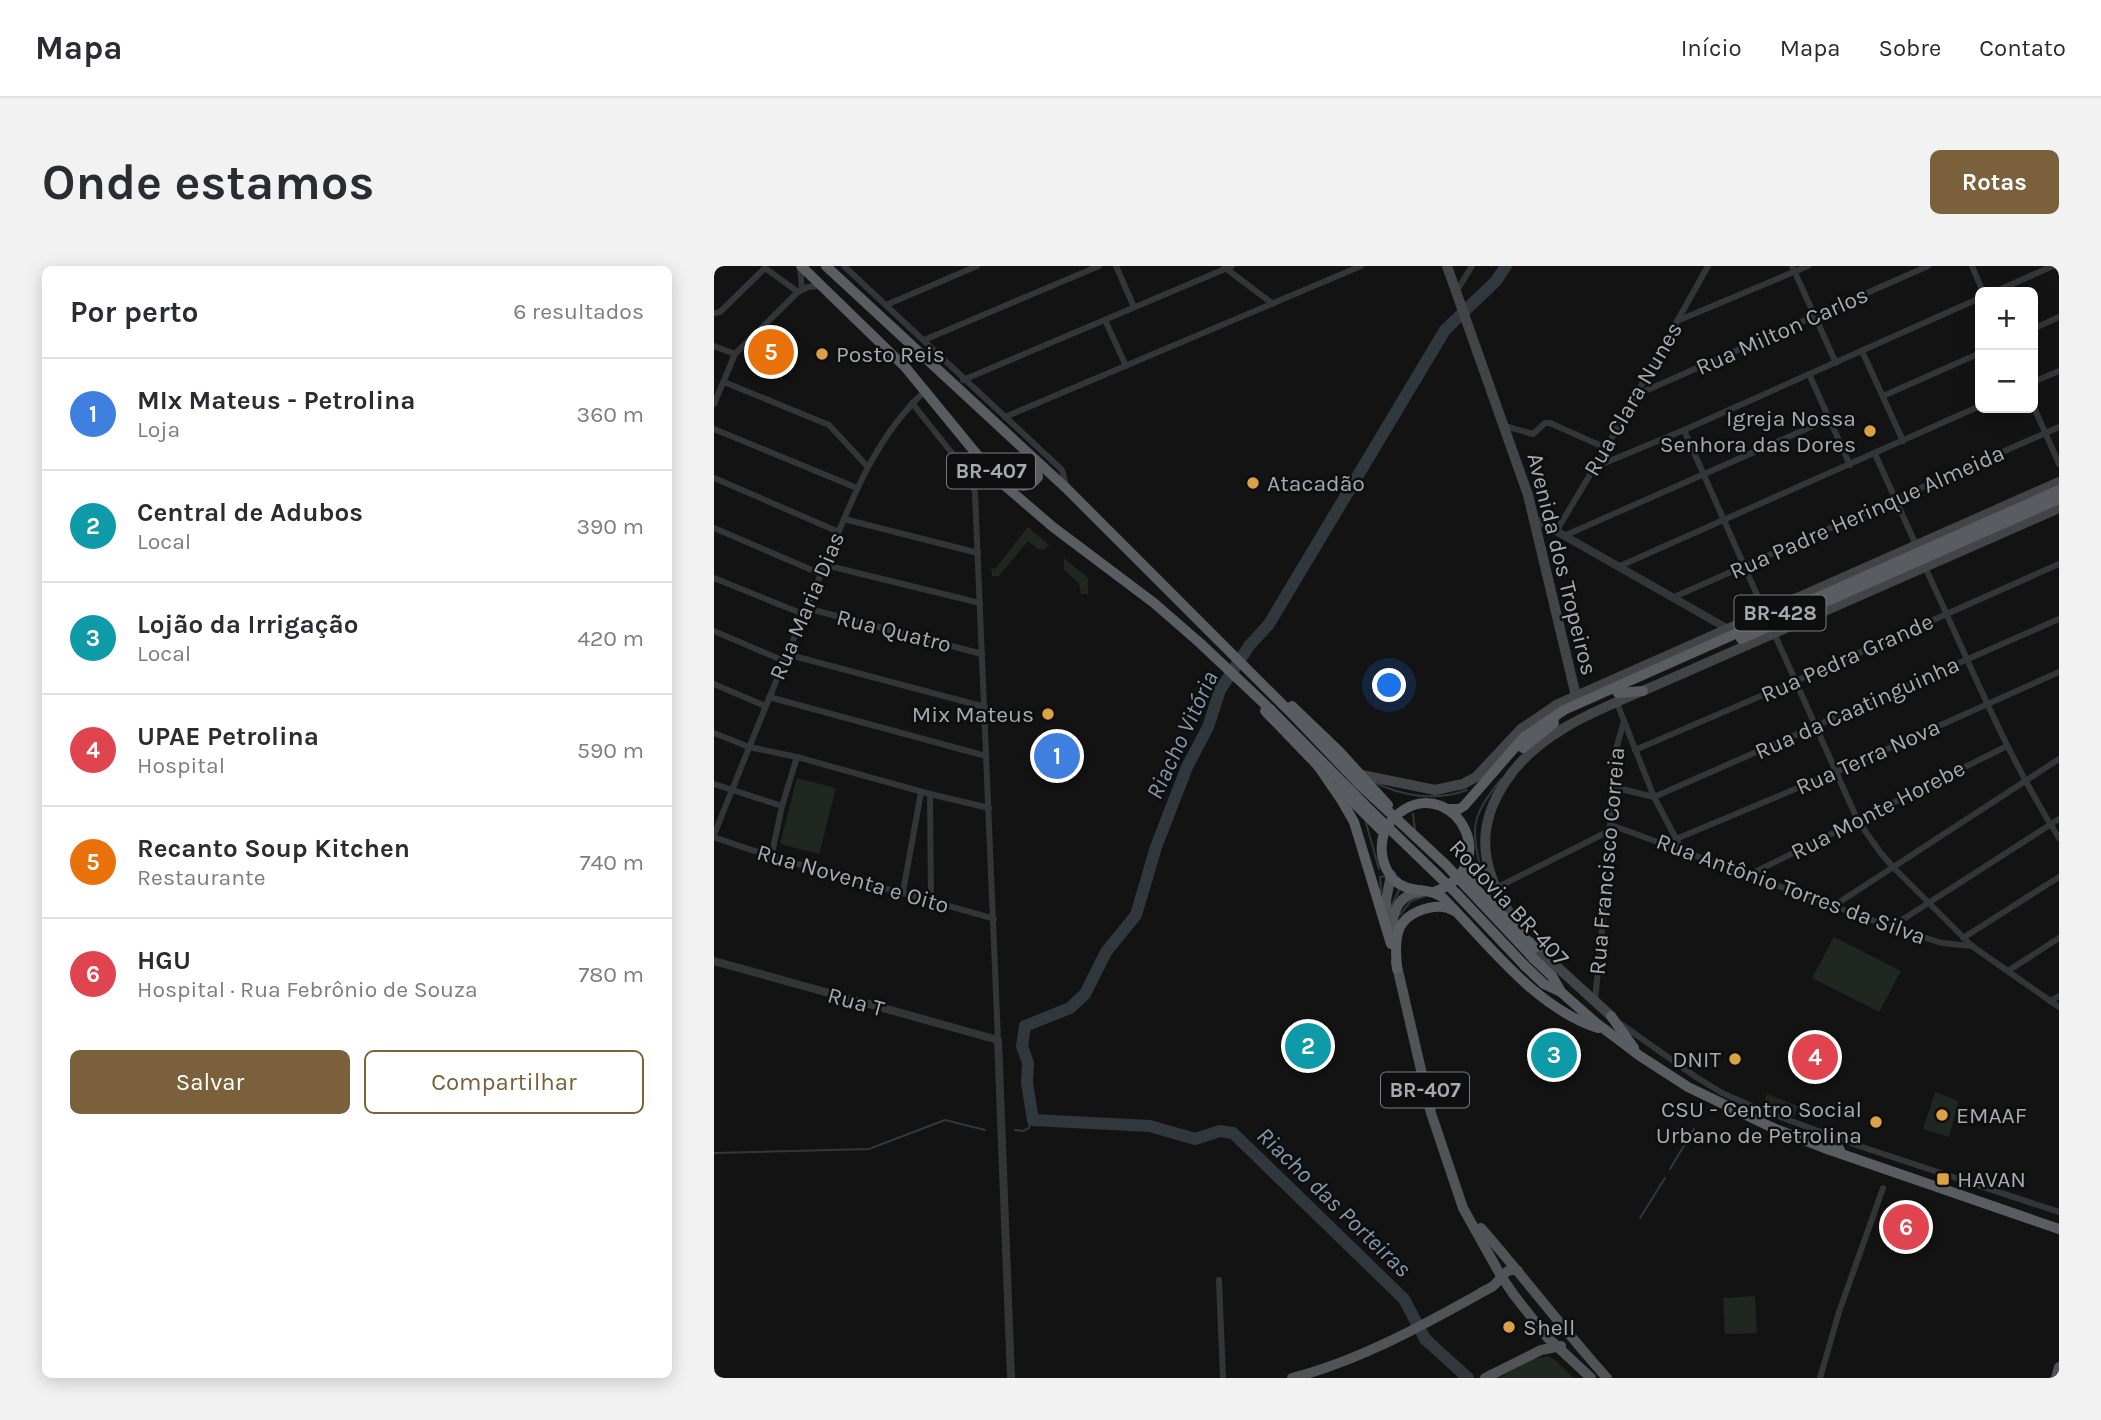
<!DOCTYPE html>
<html lang="pt">
<meta charset="utf-8">
<style>
:root{--surface:#fff;--page:#f2f2f3;--text:#2b2b33;--muted:#7c7c81;--line:#e1e1e2;--accent:#7a613b}
body{margin:0;font-family:Karla,sans-serif;background:var(--page);color:var(--text)}
.controls{position:absolute;right:21px;top:21px;display:grid;overflow:hidden;border-radius:10px;box-shadow:0 4px 18px #0003}
.controls button{width:63px;height:63px;display:grid;place-items:center;padding:0;border:0;border-bottom:2px solid var(--line);background:var(--surface);color:var(--text);font:35px sans-serif}
.you{position:absolute;left:676px;top:420px;width:24px;height:24px;margin:-18px;border:5px solid #fff;border-radius:50%;background:#1a73e8;box-shadow:0 0 0 10px #1a73e833}
.badge{display:grid;place-items:center;width:46px;height:46px;border-radius:50%;background:var(--accent);color:#fff;font-size:23px;font-weight:700}
.pin{position:absolute;translate:-50% -50%;border:4px solid #fff;box-shadow:0 2px 7px #0006}
.list{margin:0;padding:0;list-style:none}
h2{display:flex;justify-content:space-between;align-items:center;height:91px;margin:0;padding:0 28px;font-size:30px}
h2 small{font-size:23px;font-weight:400;color:var(--muted)}
.list li{display:grid;grid-template-columns:46px 1fr auto;gap:21px;align-items:center;box-sizing:border-box;height:112px;padding:0 28px;border-top:2px solid var(--line)}
.list b{display:block;font-size:26px;white-space:nowrap}
.list p{margin:0;font-size:23px;white-space:nowrap;color:var(--muted)}
.list em{font-size:23px;font-style:normal;color:var(--muted)}
.actions{display:flex;gap:14px;padding:21px 28px}
.actions a{flex:1;padding:16px 0;border:2px solid var(--accent);border-radius:10px;text-align:center;font-size:24px;color:var(--accent)}
.actions .main{background:var(--accent);color:#fff}
.map{position:relative;flex:none;width:1345px;height:1112px;overflow:hidden;border-radius:10px}
header{display:flex;align-items:center;gap:42px;box-sizing:border-box;height:98px;padding:0 35px;background:var(--surface);border-bottom:2px solid var(--line)}
header strong{font-size:33px}
nav{display:flex;gap:38px;margin-inline-start:auto;font-size:24px}
.intro{display:flex;align-items:center;justify-content:space-between;box-sizing:border-box;height:168px;padding:0 42px}
h1{margin:0;font-size:49px}
.button{padding:18px 32px;border-radius:10px;background:var(--accent);color:#fff;font-size:24px;font-weight:700}
main{display:flex;gap:42px;padding:0 42px}
aside{flex:1;background:var(--surface);border-radius:10px;box-shadow:0 4px 18px #0003}
.map>svg:first-child{display:block}
.green{fill:#202620}
.lines{fill:none;stroke-linecap:round;stroke-linejoin:round}
.stream{stroke:#30383d;stroke-width:2}
.river{stroke:#30383d;stroke-width:12}
.minor{stroke:#343539;stroke-width:6}
.tertiary{stroke:#343539;stroke-width:8}
.secondary{stroke:#434448;stroke-width:10}
.primary{stroke:#515357;stroke-width:10}
.trunk{stroke:#595c60;stroke-width:10}
.trunk-bridge{stroke:#595c60;stroke-width:10}
.poi-dot{fill:#daa245;stroke:#0e0e0f;stroke-width:2.5}
.labels{text-anchor:middle;dominant-baseline:central;stroke-width:5;stroke-linejoin:round;paint-order:stroke}
.shield{fill:#0e0e0f;stroke:#787c82;stroke-width:2}
.shield-label{font-size:21px;font-weight:bold;fill:#a6abb3}
.street-label{font-size:23px;fill:#a6abb3;stroke:#0e0e0f}
.poi-label{font-size:23px;fill:#a6abb3;stroke:#0e0e0f;text-anchor:start}
.water-label{font-size:24px;font-style:italic;fill:#8199aa;stroke:#0e0e0f}
</style>
<header>
<strong>Mapa</strong>
<nav><a>Início</a><a>Mapa</a><a>Sobre</a><a>Contato</a></nav>
</header>
<div class="intro"><h1>Onde estamos</h1><a class="button">Rotas</a></div>
<main>
<aside>
<h2>Por perto<small>6 resultados</small></h2>
<ul class="list">
<li><span class="badge" style="background:#3f7fe0">1</span><div><b>MIx Mateus - Petrolina</b><p>Loja</p></div><em>360 m</em></li>
<li><span class="badge" style="background:#0f9aa8">2</span><div><b>Central de Adubos</b><p>Local</p></div><em>390 m</em></li>
<li><span class="badge" style="background:#0f9aa8">3</span><div><b>Lojão da Irrigação</b><p>Local</p></div><em>420 m</em></li>
<li><span class="badge" style="background:#e0444e">4</span><div><b>UPAE Petrolina</b><p>Hospital</p></div><em>590 m</em></li>
<li><span class="badge" style="background:#e8710a">5</span><div><b>Recanto Soup Kitchen</b><p>Restaurante</p></div><em>740 m</em></li>
<li><span class="badge" style="background:#e0444e">6</span><div><b>HGU</b><p>Hospital · Rua Febrônio de Souza</p></div><em>780 m</em></li>
</ul>
<div class="actions"><a class="main">Salvar</a><a>Compartilhar</a></div>
</aside>
<div class="map">
<svg width="1345" height="1112" viewBox="0 0 1345 1112">
<rect width="100%" height="100%" fill="#131314"/>
<g class="green">
<polygon points="314,261 335,279 330,284 324,283 314,275 285,310 278,310 277,301 281,303"/>
<polygon points="350,292 374,312 374,328 367,328 365,317 350,304"/>
<polygon points="83,512 122,522 105,588 66,578"/>
<polygon points="1120,671 1187,705 1165,746 1098,712"/>
<polygon points="1221,826 1245,835 1235,871 1209,863"/>
<polygon points="1053,828 1084,840 1080,851 1049,839"/>
<polygon points="1041,1030 1043,1067 1011,1068 1009,1032"/>
<polygon points="834,1090 841,1094 860,1112 784,1112 819,1093"/>
</g>
<g class="lines">
<g class="stream">
<path d="M660,516C689,531 723,535 753,524"/>
<polyline points="699,548 701,564"/>
<polyline points="652,557 665,603"/>
<polyline points="667,626 666,611 672,610"/>
<path d="M777,631C768,617 758,572 762,556C765,541 778,525 787,513"/>
<polyline points="677,641 685,624"/>
<polyline points="686,649 697,635 711,630"/>
<polyline points="301,864 309,865 315,862 316,855 319,854"/>
<polyline points="0,887 155,883 231,854 271,864"/>
<polyline points="956,903 980,863"/>
<polyline points="926,952 951,912"/>
</g>
<polyline class="river" points="754,1112 711,1073 690,1033 519,867 506,865 481,873 436,860 319,854 313,817 314,797 308,780 311,760 356,742 371,728 392,686 422,649 442,581 473,501 494,461 506,424 535,380 555,358 731,64 782,15 792,0"/>
<g class="minor">
<polyline points="130,0 348,204 352,220"/>
<polyline points="402,0 420,41"/>
<polyline points="1078,0 1122,97"/>
<polyline points="1258,0 1269,26"/>
<polyline points="86,1 88,23"/>
<polyline points="510,1 559,38"/>
<polyline points="742,26 758,0"/>
<polyline points="1280,26 1339,0"/>
<polyline points="172,39 263,0"/>
<polyline points="0,47 6,46 51,2 84,26"/>
<polyline points="391,54 412,100"/>
<polyline points="963,55 1094,0"/>
<polyline points="1319,63 1345,51"/>
<polyline points="210,74 385,0"/>
<polyline points="0,80 21,88"/>
<polyline points="1148,85 1189,175"/>
<polyline points="1095,108 1136,199"/>
<polyline points="249,114 518,0"/>
<polyline points="10,116 115,159 153,200"/>
<polyline points="1319,116 1345,105"/>
<polyline points="922,129 1214,0"/>
<polyline points="1169,130 1266,87"/>
<polyline points="198,137 257,211 261,227 284,774"/>
<polyline points="0,138 21,88 84,26 94,21 106,20"/>
<polyline points="1319,139 1345,198"/>
<polyline points="291,151 647,0"/>
<polyline points="791,160 819,168 831,157 836,157 892,182"/>
<polyline points="0,163 143,222"/>
<polyline points="970,164 1051,347"/>
<polyline points="1161,188 1202,279"/>
<polyline points="881,201 970,164 1266,32"/>
<polyline points="0,212 125,266"/>
<polyline points="130,253 264,287"/>
<polyline points="0,262 107,308"/>
<polyline points="843,264 892,182 994,0"/>
<polyline points="852,269 1115,153"/>
<polyline points="111,299 266,337"/>
<polyline points="906,300 1266,140"/>
<path d="M1211,301C1254,393 1291,487 1345,572"/>
<polyline points="0,312 89,348"/>
<polyline points="960,331 1345,161"/>
<polyline points="92,342 268,388"/>
<polyline points="0,365 70,395"/>
<polyline points="1060,367 1144,555 1166,586 1179,601 1258,680 1345,741"/>
<polyline points="72,388 271,441"/>
<polyline points="0,418 51,440"/>
<polyline points="55,431 272,490"/>
<polyline points="903,437 940,531 968,584"/>
<polyline points="0,467 35,481 83,491 216,528 275,542"/>
<polyline points="921,484 1082,415 1345,298"/>
<polyline points="0,518 68,540"/>
<polyline points="899,521 940,531 1345,353"/>
<polyline points="216,528 217,634"/>
<polyline points="897,559 1177,661 1228,677 1258,680"/>
<path d="M0,569C35,481 70,395 107,308C135,242 157,175 211,125"/>
<path d="M0,571C91,604 187,625 280,653"/>
<polyline points="962,573 1122,506 1345,406"/>
<polyline points="57,592 68,540 83,491"/>
<polyline points="1035,609 1293,480"/>
<polyline points="782,622 897,564"/>
<polyline points="189,626 207,526"/>
<polyline points="1121,639 1345,493"/>
<polyline points="1177,661 1345,553"/>
<polyline points="1249,672 1345,611"/>
<polyline points="1294,705 1345,672"/>
<polyline points="881,734 894,603 899,494 910,455"/>
<polyline points="1336,735 1345,730"/>
<polyline points="907,758 982,811 1008,827 1042,842 1145,880 1345,946"/>
<polyline points="505,1014 509,1112"/>
<polyline points="1106,1112 1125,1046 1169,922"/>
</g>
<g class="tertiary">
<polyline points="821,253 1014,363"/>
<polyline points="0,695 284,774 297,1112"/>
</g>
<g class="secondary">
<polyline points="733,0 814,229 862,430"/>
<polyline points="648,509 721,524 749,518 762,511 807,463 844,438 1345,216"/>
<path d="M805,661C771,613 756,568 792,515C826,463 892,441 947,417C986,400 1024,383 1063,366C1157,325 1251,283 1345,242"/>
<polyline points="816,676 897,750"/>
</g>
<g class="primary">
<polyline points="673,657 672,634 677,609"/>
<path d="M678,662C679,644 686,628 706,626"/>
<polyline points="682,696 717,847 749,942 787,1010 800,1029 833,1071 877,1112"/>
<path d="M767,962C810,1011 849,1063 893,1112"/>
<path d="M578,1112C644,1095 706,1061 765,1028C769,1025 775,1023 779,1020C788,1013 791,1000 804,1005"/>
<polyline points="771,1112 827,1084 847,1080"/>
<polyline points="1342,1112 1345,1101"/>
</g>
<g class="trunk">
<polyline points="87,0 192,102 283,213 339,261 440,337 486,377 557,444"/>
<polyline points="112,0 352,222 581,451"/>
<path d="M286,213C301,218 313,226 324,211L321,193"/>
<polyline points="1027,373 1345,233"/>
<polyline points="904,427 929,425"/>
<polyline points="578,440 625,485 674,539"/>
<polyline points="551,445 608,504"/>
<polyline points="809,482 840,457"/>
<polyline points="604,500 628,535 640,556 677,678"/>
<polyline points="624,521 667,564"/>
<polyline points="732,543 745,543 750,540 809,472 850,444 1345,224"/>
<polyline points="753,599 755,612 760,621 821,682"/>
<path d="M720,626C791,599 741,514 691,543C681,549 674,557 670,567C665,583 668,600 679,613C695,629 713,620 728,631C774,677 821,742 884,762"/>
<polyline points="819,692 838,710 847,726"/>
<polyline points="811,700 830,718 847,726 881,756 926,790 974,821 1057,861 1113,883 1345,963"/>
<path d="M683,703C681,673 679,651 714,642C724,640 731,640 740,645"/>
<polyline points="897,750 920,782"/>
<polyline points="1113,868 1120,874 1128,888"/>
</g>
<g class="trunk-bridge">
<polyline points="557,444 653,541 742,627 811,700"/>
<polyline points="581,451 645,518 732,599 819,692"/>
</g>
</g>
<g class="poi-dot">
<circle cx="108" cy="88" r="7"/>
<circle cx="1156" cy="165" r="7"/>
<circle cx="539" cy="217" r="7"/>
<circle cx="334" cy="448" r="7"/>
<circle cx="1021" cy="793" r="7"/>
<circle cx="1228" cy="849" r="7"/>
<circle cx="1162" cy="856" r="7"/>
<rect x="1222" y="906" width="14" height="14" rx="3.5"/>
<circle cx="795" cy="1061" r="7"/>
</g>
<g class="labels">
<g class="shield">
<rect x="233" y="187.5" width="88" height="35" rx="5"/>
<rect x="1020.5" y="329.5" width="91" height="35" rx="5"/>
<rect x="667" y="806.5" width="88" height="35" rx="5"/>
</g>
<g class="shield-label">
<text x="277" y="205">BR-407</text>
<text x="1066" y="347">BR-428</text>
<text x="711" y="824">BR-407</text>
</g>
<g class="street-label">
<text transform="translate(1068 65) rotate(-24)">Rua Milton Carlos</text>
<text transform="translate(919 133) rotate(-60)">Rua Clara Nunes</text>
<text transform="translate(1153 246) rotate(-24)">Rua Padre Herinque Almeida</text>
<text transform="translate(848 298) rotate(76)">Avenida dos Tropeiros</text>
<text transform="translate(93 340) rotate(-67)">Rua Maria Dias</text>
<text transform="translate(180 365) rotate(14)">Rua Quatro</text>
<text transform="translate(1133 392) rotate(-24)">Rua Pedra Grande</text>
<text transform="translate(1143 442) rotate(-24)">Rua da Caatinguinha</text>
<text transform="translate(1154 491) rotate(-24)">Rua Terra Nova</text>
<text transform="translate(1164 544) rotate(-27)">Rua Monte Horebe</text>
<text transform="translate(893 595) rotate(-85)">Rua Francisco Correia</text>
<text transform="translate(139 613) rotate(16)">Rua Noventa e Oito</text>
<text transform="translate(1077 623) rotate(20)">Rua Antônio Torres da Silva</text>
<text transform="translate(795 637) rotate(47)">Rodovia BR-407</text>
<text transform="translate(142 736) rotate(15)">Rua T</text>
</g>
<g class="poi-label">
<text x="122" y="88">Posto Reis</text>
<text x="1142" y="152" text-anchor="end">Igreja Nossa<tspan x="1142" dy="26">Senhora das Dores</tspan></text>
<text x="553" y="217">Atacadão</text>
<text x="320" y="448" text-anchor="end">Mix Mateus</text>
<text x="1007" y="793" text-anchor="end">DNIT</text>
<text x="1148" y="843" text-anchor="end">CSU - Centro Social<tspan x="1148" dy="26">Urbano de Petrolina</tspan></text>
<text x="1242" y="849">EMAAF</text>
<text x="1243" y="913">HAVAN</text>
<text x="809" y="1061">Shell</text>
</g>
<g class="water-label">
<text transform="translate(468 469) rotate(-65)">Riacho Vitória</text>
<text transform="translate(620 936) rotate(44)">Riacho das Porteiras</text>
</g>
</g>
</svg>
<div class="controls">
<button>+</button>
<button>−</button>
</div>
<div class="you"></div>
<div class="pin badge" style="left:343px;top:490px;background:#3f7fe0">1</div>
<div class="pin badge" style="left:594px;top:780px;background:#0f9aa8">2</div>
<div class="pin badge" style="left:840px;top:789px;background:#0f9aa8">3</div>
<div class="pin badge" style="left:1101px;top:791px;background:#e0444e">4</div>
<div class="pin badge" style="left:57px;top:86px;background:#e8710a">5</div>
<div class="pin badge" style="left:1192px;top:961px;background:#e0444e">6</div>
</div>
</main>
